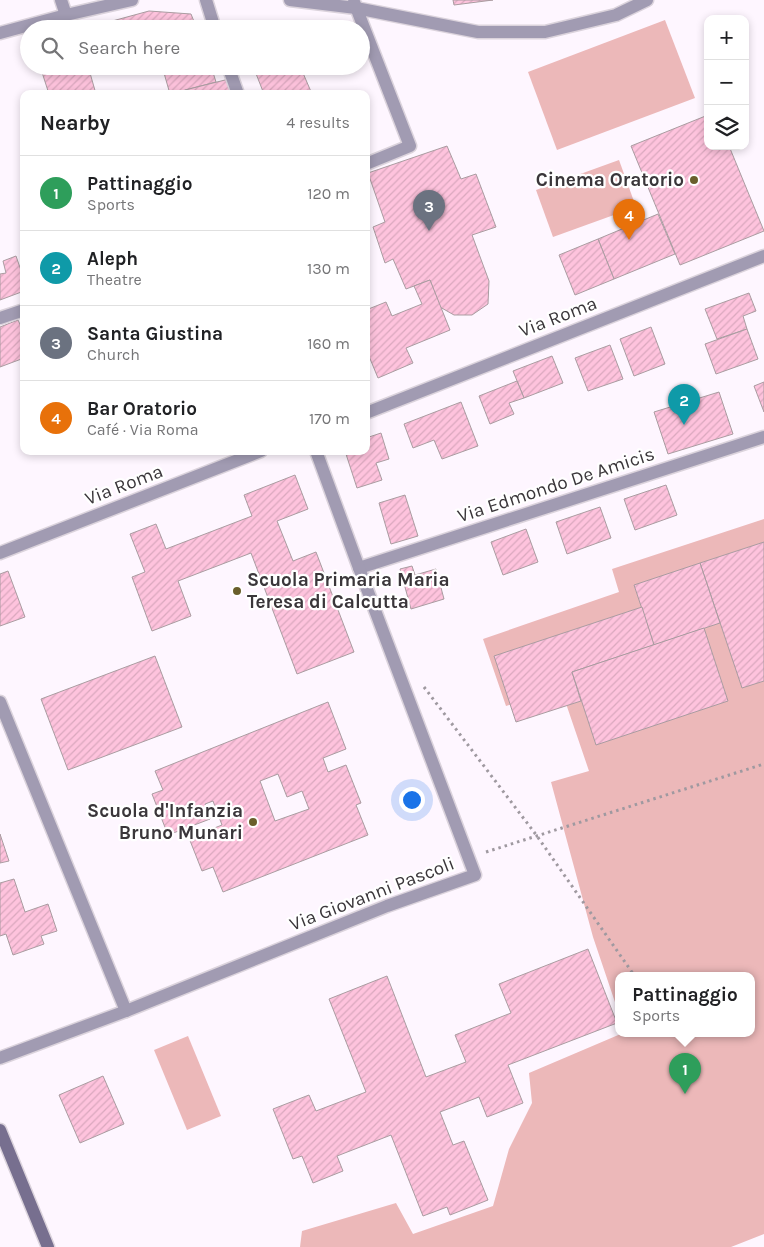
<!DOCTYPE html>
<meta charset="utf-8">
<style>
:root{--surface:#fff;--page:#f2f2f2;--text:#202124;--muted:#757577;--line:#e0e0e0;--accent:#695e2b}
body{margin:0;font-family:Karla,sans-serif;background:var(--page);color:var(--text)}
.controls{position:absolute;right:15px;top:15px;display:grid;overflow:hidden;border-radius:10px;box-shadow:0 2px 8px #0003}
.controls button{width:45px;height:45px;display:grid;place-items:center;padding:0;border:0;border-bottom:1px solid var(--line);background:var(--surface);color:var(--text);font:25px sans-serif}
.you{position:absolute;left:411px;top:799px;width:18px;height:18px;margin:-12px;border:4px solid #fff;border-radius:50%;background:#1a73e8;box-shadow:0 0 0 8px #1a73e833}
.badge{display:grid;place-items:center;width:32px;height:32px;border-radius:50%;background:var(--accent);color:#fff;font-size:16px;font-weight:700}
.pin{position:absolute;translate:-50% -41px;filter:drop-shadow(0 1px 2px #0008)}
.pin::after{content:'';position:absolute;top:26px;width:18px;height:15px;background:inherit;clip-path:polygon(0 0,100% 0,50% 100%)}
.popup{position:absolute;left:615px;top:972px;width:140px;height:65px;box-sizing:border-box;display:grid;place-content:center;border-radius:10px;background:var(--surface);filter:drop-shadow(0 1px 4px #0005);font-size:16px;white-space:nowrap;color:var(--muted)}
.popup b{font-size:19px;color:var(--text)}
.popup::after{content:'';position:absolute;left:50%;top:100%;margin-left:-10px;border:10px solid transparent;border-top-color:var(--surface)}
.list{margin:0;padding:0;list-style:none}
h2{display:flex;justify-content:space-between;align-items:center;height:65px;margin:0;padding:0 20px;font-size:21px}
h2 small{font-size:16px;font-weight:400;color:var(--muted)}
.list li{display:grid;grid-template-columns:32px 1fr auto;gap:15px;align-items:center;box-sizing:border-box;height:75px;padding:0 20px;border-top:1px solid var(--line)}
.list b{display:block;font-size:19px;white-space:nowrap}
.list p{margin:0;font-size:16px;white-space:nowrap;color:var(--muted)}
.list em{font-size:16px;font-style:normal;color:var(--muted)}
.icon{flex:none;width:28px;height:28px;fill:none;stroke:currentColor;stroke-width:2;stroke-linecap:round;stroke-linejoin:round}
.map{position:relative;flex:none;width:764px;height:1247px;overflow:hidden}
.search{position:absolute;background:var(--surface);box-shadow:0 2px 8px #0003;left:20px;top:20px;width:350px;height:55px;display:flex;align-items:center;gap:12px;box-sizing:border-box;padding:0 18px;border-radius:28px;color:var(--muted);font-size:19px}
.panel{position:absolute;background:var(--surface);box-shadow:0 2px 8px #0003;left:20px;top:90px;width:350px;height:365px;border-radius:10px}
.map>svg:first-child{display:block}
.pitch{fill:#ecb8b9}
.building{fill:url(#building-hatch);stroke:#aa9ca1;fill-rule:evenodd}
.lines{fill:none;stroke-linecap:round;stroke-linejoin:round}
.lane-casing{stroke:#dbd3dc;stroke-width:15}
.street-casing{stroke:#dbd3dc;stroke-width:15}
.secondary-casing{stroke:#dbd3dc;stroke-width:15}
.path{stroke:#9f99a0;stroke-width:3;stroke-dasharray:2.5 4;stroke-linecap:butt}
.lane{stroke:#a19bb2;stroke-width:12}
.street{stroke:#a19bb2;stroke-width:12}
.secondary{stroke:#776f8f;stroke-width:12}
.poi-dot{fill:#695e2b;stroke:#fff;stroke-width:2}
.labels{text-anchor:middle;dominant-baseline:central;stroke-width:4.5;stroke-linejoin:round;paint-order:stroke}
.poi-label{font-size:19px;font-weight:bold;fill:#3a363a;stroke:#fff;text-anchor:end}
.street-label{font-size:19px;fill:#3a363a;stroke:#fff}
</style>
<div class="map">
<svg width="764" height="1247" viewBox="0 0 764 1247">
<defs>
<pattern id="building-hatch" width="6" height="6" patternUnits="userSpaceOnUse" patternTransform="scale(1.25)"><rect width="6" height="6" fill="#fec3dd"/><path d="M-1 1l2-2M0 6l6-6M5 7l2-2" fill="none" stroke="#daa8be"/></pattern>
</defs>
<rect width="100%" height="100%" fill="#fef6ff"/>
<g class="pitch">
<polygon points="665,20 695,98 557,150 528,72"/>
<polygon points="619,160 636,207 553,237 536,190"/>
<polygon points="764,519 764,1234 731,1247 300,1247 302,1231 396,1203 413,1234 493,1206 509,1149 532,1103 529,1073 623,1033 751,1033 751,975 619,975 619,1014 593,937 551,782 589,771 561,689 506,706 483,639 619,592 612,569"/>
<polygon points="188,1036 221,1116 187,1130 154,1050"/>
</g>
<g class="building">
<polygon points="453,0 493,0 454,5"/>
<polygon points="149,11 191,14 197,29 83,29"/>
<polygon points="40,66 88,66 96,94 49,94"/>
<polygon points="162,66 211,66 216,82 170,94"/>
<polygon points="253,66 300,66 312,94 264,94"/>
<polygon points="229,79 233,94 186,94 185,90"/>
<polygon points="708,115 708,146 729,146 764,231 680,265 631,146"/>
<polygon points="447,146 461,179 476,174 496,227 472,235 489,281 488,304 472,315 454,315 440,307 430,280 406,289 393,259 385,263 373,227 385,222 368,173"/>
<polygon points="658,214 675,254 614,279 598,239"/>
<polygon points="598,239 614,279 575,295 559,255"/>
<polygon points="16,256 24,279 24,291 0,300 0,274 6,273 3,261"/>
<polygon points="430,280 450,330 406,348 413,363 378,378 366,349 366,310 386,302 392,316 422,304 414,286"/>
<polygon points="749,293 756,311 743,316 747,329 717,339 705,309"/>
<polygon points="18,320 24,333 24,358 0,367 0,327"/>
<polygon points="651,327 665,364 634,376 620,339"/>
<polygon points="747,329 758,359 716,374 705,344"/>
<polygon points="610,345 623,379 588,391 575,358"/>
<polygon points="552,356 563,383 524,398 513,371"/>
<polygon points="517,381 524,398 509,403 514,414 490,424 479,396"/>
<polygon points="764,382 764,412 754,386"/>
<polygon points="719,392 733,434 668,454 654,412"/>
<polygon points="461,402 478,446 442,459 434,440 413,448 404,424"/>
<polygon points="381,433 389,459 376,463 382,480 357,488 345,451 366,451 366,438"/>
<polygon points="295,475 308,509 277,521 293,561 316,552 354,652 297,674 251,553 178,581 191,616 152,631 132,577 145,572 130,534 156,524 166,549 252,516 244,495"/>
<polygon points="666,485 677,515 635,530 624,499"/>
<polygon points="405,495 418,536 391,544 379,503"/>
<polygon points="600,507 611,538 567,554 556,522"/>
<polygon points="526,529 538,562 503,575 491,542"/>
<polygon points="764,542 764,681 742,688 700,563"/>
<polygon points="700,563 720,623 654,645 634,585"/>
<polygon points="412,566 415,575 436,569 444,599 411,609 400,569"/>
<polygon points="8,571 25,617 0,626 0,574"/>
<polygon points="642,607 654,645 572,672 581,701 516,722 494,656"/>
<polygon points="704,628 728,701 596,745 572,672"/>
<polygon points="155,656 182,727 68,770 41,699"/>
<path d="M328,702L346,749L323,758L328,772L346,765L361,803L356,805L368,835L223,892L213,867L202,871L189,838L222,825L213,801L205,804L210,819L168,835L152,794L163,790L155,771ZM278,774L287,797L302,791L309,809L275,821L260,781Z"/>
<polygon points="0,834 9,861 0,863"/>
<polygon points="14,879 25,912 48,904 57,931 41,936 44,944 13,955 6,934 0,936 0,883"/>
<polygon points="588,949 617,1023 508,1065 523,1103 487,1117 479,1097 440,1112 453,1145 464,1141 488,1200 450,1215 447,1207 423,1216 391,1135 337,1156 343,1171 313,1183 302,1156 293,1159 273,1109 309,1095 316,1111 366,1092 329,999 387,976 426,1077 466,1062 455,1035 511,1013 499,984"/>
<polygon points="103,1076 124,1124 80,1143 59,1095"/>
</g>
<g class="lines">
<g class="lane-casing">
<polyline id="lane" points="61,0 66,15"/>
</g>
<g class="street-casing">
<g id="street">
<polyline points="206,0 215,29"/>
<polyline points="290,0 356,8 478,32 545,32 616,15 647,0"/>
<polyline points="354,2 410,146 366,164"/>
<polyline points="0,33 66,15 132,0"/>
<polyline points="228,66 238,94"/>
<polyline points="0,318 24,310"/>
<polyline points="366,413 764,256"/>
<polyline points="0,553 261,451"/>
<polyline points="359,568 764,437"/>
<polyline points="0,702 126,1011"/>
<polyline points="0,1058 126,1011 387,906 475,875 359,568 316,451"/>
</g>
</g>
<g class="secondary-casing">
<polyline id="secondary" points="0,1130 48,1247"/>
</g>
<g class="path">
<polyline points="424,687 537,836 634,975"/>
<polyline points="486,852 764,764"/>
</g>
<use href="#lane" class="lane"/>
<use href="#street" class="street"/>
<use href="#secondary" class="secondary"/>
</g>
<g class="poi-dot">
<circle cx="694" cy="180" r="5"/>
<circle cx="237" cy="591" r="5"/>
<circle cx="253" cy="822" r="5"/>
</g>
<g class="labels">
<g class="poi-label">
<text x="684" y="180">Cinema Oratorio</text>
<text x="247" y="580" text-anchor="start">Scuola Primaria Maria<tspan x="247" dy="22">Teresa di Calcutta</tspan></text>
<text x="243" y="811">Scuola d'Infanzia<tspan x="243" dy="22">Bruno Munari</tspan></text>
</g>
<g class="street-label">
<text transform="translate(558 317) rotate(-21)">Via Roma</text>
<text transform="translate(124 485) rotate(-21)">Via Roma</text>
<text transform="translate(556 485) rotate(-18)">Via Edmondo De Amicis</text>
<text transform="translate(372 894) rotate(-21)">Via Giovanni Pascoli</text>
</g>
</g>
</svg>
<div class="controls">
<button>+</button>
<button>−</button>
<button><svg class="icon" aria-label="layers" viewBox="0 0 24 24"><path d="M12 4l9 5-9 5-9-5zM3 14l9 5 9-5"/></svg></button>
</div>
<div class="you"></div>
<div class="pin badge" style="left:685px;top:1094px;background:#2e9e5b">1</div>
<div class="popup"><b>Pattinaggio</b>Sports</div>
<div class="pin badge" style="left:684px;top:425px;background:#0f9aa8">2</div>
<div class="pin badge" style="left:429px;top:231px;background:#6b7280">3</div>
<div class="pin badge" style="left:629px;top:240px;background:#e8710a">4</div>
<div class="search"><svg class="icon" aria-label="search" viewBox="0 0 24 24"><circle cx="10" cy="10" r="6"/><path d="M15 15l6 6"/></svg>Search here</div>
<section class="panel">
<h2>Nearby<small>4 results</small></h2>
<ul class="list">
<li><span class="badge" style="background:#2e9e5b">1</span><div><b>Pattinaggio</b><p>Sports</p></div><em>120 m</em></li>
<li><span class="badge" style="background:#0f9aa8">2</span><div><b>Aleph</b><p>Theatre</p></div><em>130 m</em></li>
<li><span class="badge" style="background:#6b7280">3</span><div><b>Santa Giustina</b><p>Church</p></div><em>160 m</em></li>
<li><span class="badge" style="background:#e8710a">4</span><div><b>Bar Oratorio</b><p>Café · Via Roma</p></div><em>170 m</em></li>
</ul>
</section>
</div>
